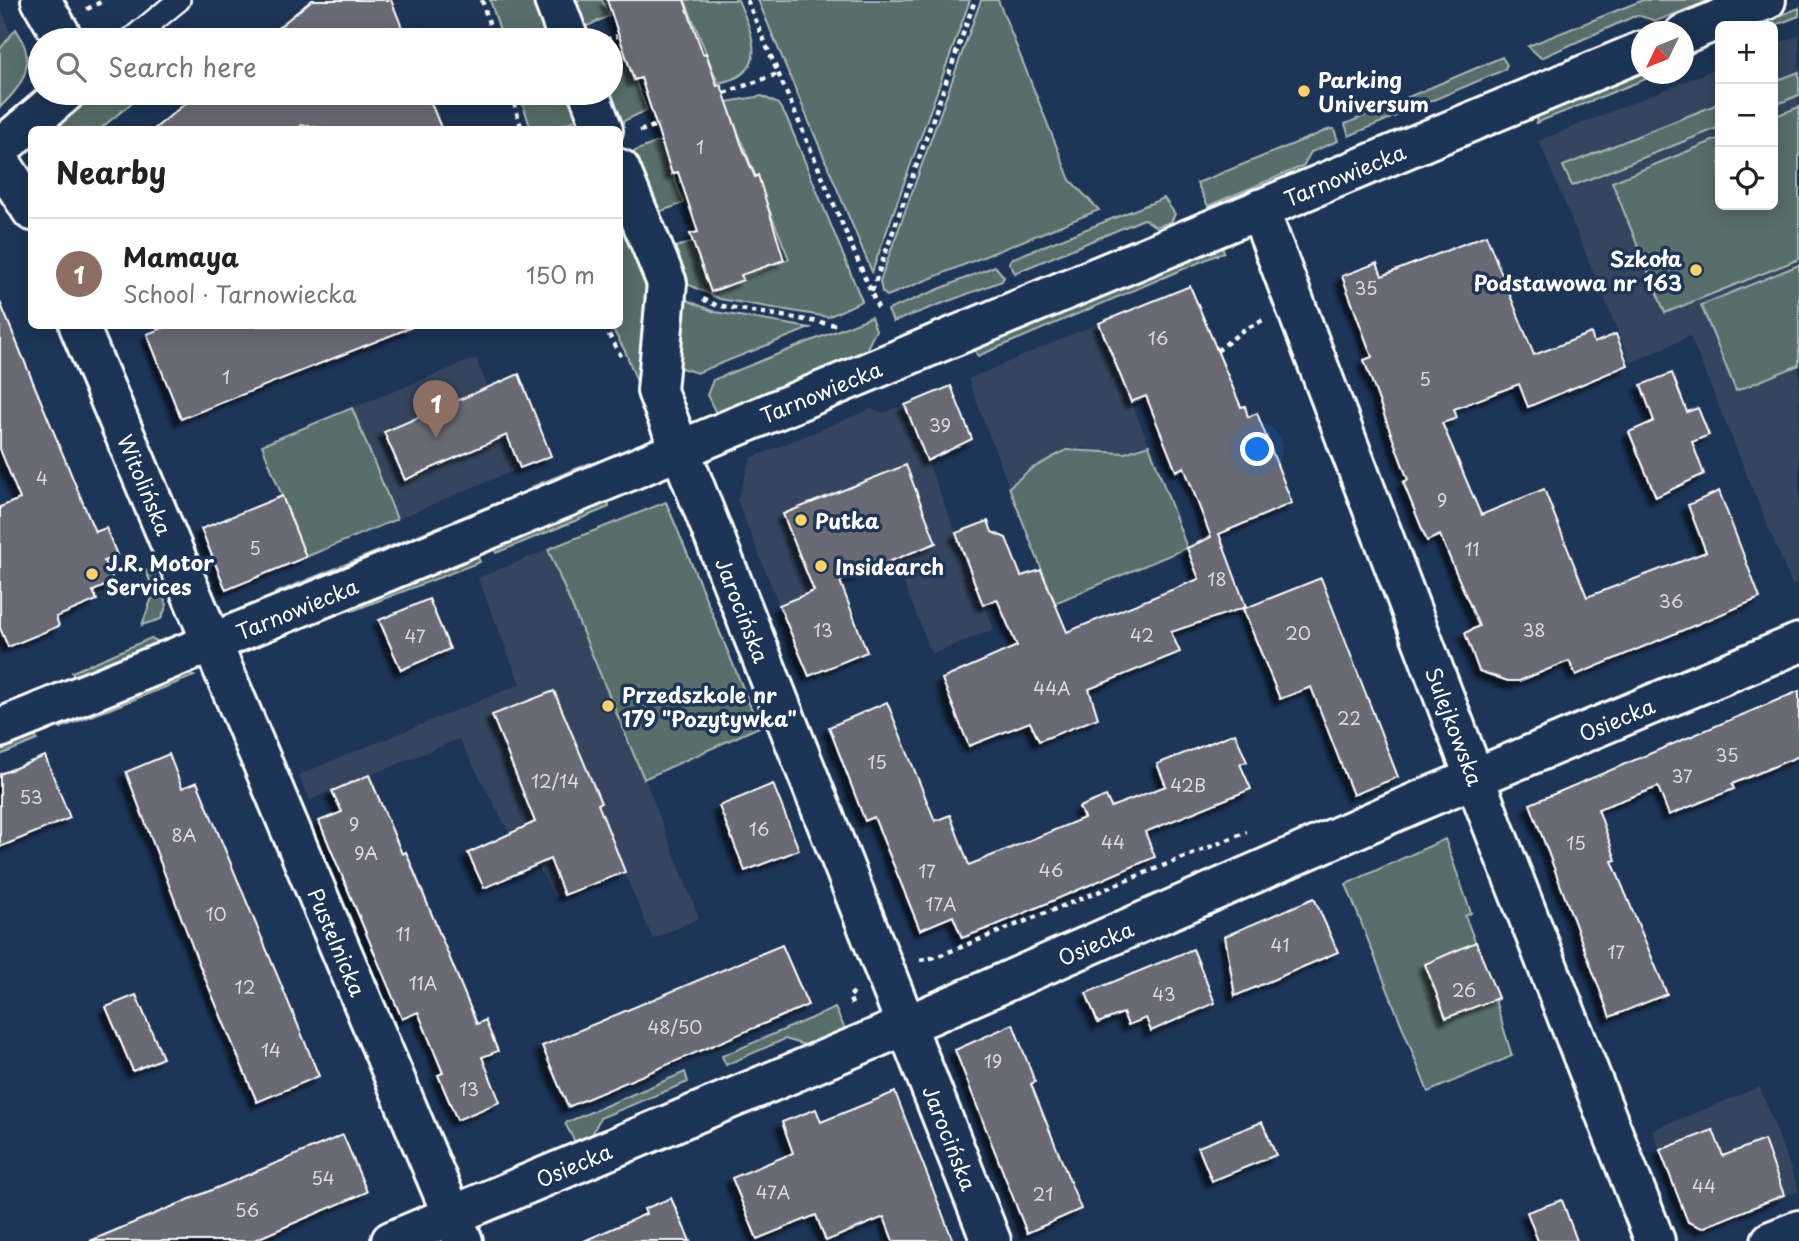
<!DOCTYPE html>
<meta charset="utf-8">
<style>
:root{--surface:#fff;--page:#f2f2f2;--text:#222;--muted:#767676;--line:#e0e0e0;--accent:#857141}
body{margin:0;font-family:"Playpen Sans",sans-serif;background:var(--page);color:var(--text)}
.controls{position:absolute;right:21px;top:21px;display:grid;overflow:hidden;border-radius:10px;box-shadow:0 4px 18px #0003}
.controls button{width:63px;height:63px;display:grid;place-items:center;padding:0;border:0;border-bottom:2px solid var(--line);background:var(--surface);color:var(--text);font:35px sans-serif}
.compass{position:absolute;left:1631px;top:21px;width:63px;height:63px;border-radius:50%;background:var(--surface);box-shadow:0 4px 18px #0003;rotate:227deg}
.you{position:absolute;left:1258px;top:450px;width:24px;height:24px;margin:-18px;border:5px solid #fff;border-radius:50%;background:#1a73e8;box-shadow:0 0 0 10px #1a73e833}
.badge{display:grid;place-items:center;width:46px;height:46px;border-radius:50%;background:var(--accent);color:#fff;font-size:23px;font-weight:700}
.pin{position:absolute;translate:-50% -58px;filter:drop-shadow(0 2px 4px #0008)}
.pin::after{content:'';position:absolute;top:37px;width:24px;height:21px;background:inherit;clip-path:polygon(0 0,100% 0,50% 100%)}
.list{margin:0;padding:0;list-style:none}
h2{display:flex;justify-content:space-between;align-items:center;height:91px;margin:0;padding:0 28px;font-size:30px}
h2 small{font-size:23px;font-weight:400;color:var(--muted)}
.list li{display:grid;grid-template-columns:46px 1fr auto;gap:21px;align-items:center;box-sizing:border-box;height:112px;padding:0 28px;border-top:2px solid var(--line)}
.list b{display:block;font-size:26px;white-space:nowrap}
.list p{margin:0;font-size:23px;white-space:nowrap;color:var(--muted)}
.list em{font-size:23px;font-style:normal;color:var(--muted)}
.icon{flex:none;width:38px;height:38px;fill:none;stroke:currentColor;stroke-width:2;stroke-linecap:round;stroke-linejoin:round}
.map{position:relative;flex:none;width:1799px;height:1241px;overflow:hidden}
.search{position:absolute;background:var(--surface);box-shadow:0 4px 18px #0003;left:28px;top:28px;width:595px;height:77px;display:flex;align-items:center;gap:18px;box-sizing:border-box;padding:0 24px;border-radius:38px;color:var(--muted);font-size:26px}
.panel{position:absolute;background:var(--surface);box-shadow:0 4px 18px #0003;left:28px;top:126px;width:595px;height:203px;border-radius:10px}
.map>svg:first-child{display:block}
.built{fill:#34455f}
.green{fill:#596e6a;stroke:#acb6b4;stroke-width:2}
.building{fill:#696a73;stroke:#fff;stroke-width:2;filter:url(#shadow)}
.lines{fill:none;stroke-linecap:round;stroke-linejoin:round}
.service-casing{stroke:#fff;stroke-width:26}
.minor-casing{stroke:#fff;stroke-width:44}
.path{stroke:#fff;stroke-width:4.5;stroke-dasharray:5 5;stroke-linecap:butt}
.service{stroke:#1d3557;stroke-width:21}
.minor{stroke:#1d3557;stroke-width:38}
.poi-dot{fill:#ffd166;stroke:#1d3557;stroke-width:2.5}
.labels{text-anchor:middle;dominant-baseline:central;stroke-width:7;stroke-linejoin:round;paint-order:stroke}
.number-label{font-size:18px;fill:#dadadc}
.poi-label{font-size:21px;font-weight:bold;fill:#fff;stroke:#1d3557;text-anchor:start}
.street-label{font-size:21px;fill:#fff;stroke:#1d3557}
</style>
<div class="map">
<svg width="1799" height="1241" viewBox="0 0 1799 1241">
<defs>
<filter id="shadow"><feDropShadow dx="-6" dy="6" stdDeviation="2" flood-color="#0009"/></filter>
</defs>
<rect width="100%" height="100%" fill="#1d3557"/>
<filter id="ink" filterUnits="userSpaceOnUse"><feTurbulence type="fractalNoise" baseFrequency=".0143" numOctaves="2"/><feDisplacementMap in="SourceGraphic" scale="14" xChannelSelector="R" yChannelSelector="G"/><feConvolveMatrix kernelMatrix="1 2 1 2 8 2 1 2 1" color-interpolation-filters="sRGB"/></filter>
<g filter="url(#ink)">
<g class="built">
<polygon points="0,4 14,43 0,77"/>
<polygon points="1799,35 1799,582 1792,585 1690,336 1631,363 1539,141 1720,67 1720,205 1773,205 1773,46"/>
<polygon points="1099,323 1149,445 1125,453 1108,454 1082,448 1031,469 1009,487 968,379"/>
<polygon points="476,358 520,468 397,519 352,408"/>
<polygon points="905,405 994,629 932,654 894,559 779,605 737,500 751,458 871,409 883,413"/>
<polygon points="666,502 759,727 645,779 699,918 653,939 624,872 555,899 521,832 510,834 459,739 310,800 298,775 520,684 478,578"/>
<polygon points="1760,1087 1799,1191 1702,1228 1688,1222 1652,1130"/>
</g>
<g class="green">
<polygon points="490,0 539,0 555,40 503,40"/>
<polygon points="565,0 602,0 609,16 583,28"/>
<path d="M685,0H738C752,33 772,74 718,83Z"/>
<polygon points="758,0 970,0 872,272"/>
<polygon points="981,0 998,0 1070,180 1099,210 887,296 882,292 880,281"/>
<polygon points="1643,0 1711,0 1656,21 1637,15 1541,58 1528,46"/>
<polygon points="1799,8 1799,16 1773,26 1754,26"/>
<path d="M16,29C37,61 25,84 0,107V49Z"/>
<polygon points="625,54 647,110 624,121 615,121 604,93 611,93 611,61"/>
<polygon points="1502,57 1507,65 1504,70 1349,136 1345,124"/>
<polygon points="1641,72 1658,74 1536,123 1537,115"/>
<polygon points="1799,72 1799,95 1773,106 1773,82"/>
<polygon points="94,93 144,93 100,129 59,130 65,117"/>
<polygon points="519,93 576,93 585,117 551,129 531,129"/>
<polygon points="762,96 778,104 787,118 862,301 828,317 720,299 676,279 665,250 693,242 712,290 789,259 726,102"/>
<polygon points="1720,103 1720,127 1572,186 1563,166"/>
<polygon points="1799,107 1799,259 1665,313 1612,182 1720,138 1720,205 1773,205 1773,117"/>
<polygon points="1330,129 1334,129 1338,141 1311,152 1303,166 1208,206 1197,183"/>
<polygon points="660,141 684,203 656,213 629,159 635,151"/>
<polygon points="1164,198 1175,214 1171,222 1156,227 1144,219 1015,273 1009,263 1011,259"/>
<polygon points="620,203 652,285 647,350 641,350 646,405 625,351 611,326 620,326"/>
<polygon points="1221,244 1224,252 978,356 975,351 978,343"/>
<polygon points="1799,265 1799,365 1736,391 1701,305"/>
<polygon points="995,266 1004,277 1002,281 893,322 888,310"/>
<polygon points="682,298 715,312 810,328 697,373 678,367"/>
<polygon points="871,317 876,330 865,352 717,415 707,395 713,380"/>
<polygon points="352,408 397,519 306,557 262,445"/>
<polygon points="1149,445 1187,548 1055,603 1009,487 1031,469 1066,450 1125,453"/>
<polygon points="590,463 595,465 534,495 531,487"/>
<polygon points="608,495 609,507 496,553 494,546"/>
<polygon points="509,498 505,508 276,603 275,593"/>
<polygon points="666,502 759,727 644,779 548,549"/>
<polygon points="477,555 480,562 352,611 350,606"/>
<polygon points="152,569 167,605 161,619 142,625 154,592 146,571"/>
<polygon points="151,638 167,646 75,679 72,672"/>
<polygon points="182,672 194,676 61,728 58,721"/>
<polygon points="35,735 37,740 0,755 0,743"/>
<polygon points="1445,839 1471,913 1465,916 1498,999 1495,1000 1512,1056 1428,1092 1346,884"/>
<polygon points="835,1008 845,1029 805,1045 785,1039 726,1065 722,1056"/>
<polygon points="685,1072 688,1082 600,1118 591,1137 575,1142 565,1123"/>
</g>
<g class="building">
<polygon points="312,0 391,0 407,40 263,40"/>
<polygon points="607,0 684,0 703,54 706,53 717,86 721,85 742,146 755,177 758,175 784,260 741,275 743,280 711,292 690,234 698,232 678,172 672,174 641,78 634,80"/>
<polygon points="198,93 427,93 442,130 336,130 302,125 296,130 153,130"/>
<polygon points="1486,235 1534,355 1591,333 1594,343 1616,334 1628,365 1528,407 1519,384 1454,409 1457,418 1442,423 1481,515 1544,489 1587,597 1706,552 1688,505 1719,491 1760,598 1576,675 1569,661 1519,681 1508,681 1479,671 1465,633 1479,626 1440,535 1427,541 1403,482 1408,480 1364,360 1372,357 1342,276 1377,263 1382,276"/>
<polygon points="1190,286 1241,407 1245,406 1248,417 1257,413 1292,503 1219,534 1246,607 1171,632 1180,652 1089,689 1098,718 1039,741 1030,722 969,746 942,679 1017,646 997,599 983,605 956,533 988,521 992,532 1006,538 1021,576 1041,570 1067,632 1199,579 1187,548 1211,537 1184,467 1176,471 1146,396 1131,402 1099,323"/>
<polygon points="0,302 95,532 106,528 117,555 104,561 114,582 93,591 97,600 56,617 59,626 8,647 0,628 0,507 20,499 0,449"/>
<polygon points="168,326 412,326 412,327 181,419 147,334"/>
<polygon points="1672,373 1687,412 1698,408 1709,435 1692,442 1704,474 1656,497 1629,432 1654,421 1641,385"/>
<polygon points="519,374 551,456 520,468 507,435 405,480 384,432"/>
<polygon points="951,386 972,439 927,461 905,405"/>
<polygon points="906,465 936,543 840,581 867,652 809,676 779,605 814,591 783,514"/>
<polygon points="282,496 306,557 226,590 201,529"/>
<polygon points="1321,578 1398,777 1353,795 1311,687 1280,699 1243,609"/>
<polygon points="429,599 450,649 401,670 379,620"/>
<polygon points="554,691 601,803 598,804 625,872 564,895 550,859 484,888 468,853 535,822 492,715"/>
<polygon points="1799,691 1799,756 1732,784 1734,789 1669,815 1658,787 1598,809 1616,860 1612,861 1667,994 1610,1017 1530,804"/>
<polygon points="887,702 935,821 950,815 969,865 1084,818 1079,807 1106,796 1111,807 1166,786 1157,764 1235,733 1247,762 1240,764 1251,789 1145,832 1155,857 994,926 962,938 953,916 920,930 874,817 865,821 829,727"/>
<polygon points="169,754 182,788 197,782 319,1076 257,1102 199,964 126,772"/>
<polygon points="45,756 70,818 0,847 0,774"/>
<polygon points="369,775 402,854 406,852 477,1024 485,1020 498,1051 482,1057 500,1102 457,1120 438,1075 443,1073 418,1012 402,1019 319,821 342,812 332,791"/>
<polygon points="773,784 799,850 745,871 719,806"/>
<polygon points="1314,898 1338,952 1235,996 1225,936"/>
<polygon points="1476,942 1498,998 1446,1018 1425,964"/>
<polygon points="782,945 808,1005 568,1107 542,1046"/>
<polygon points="1193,949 1215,1003 1151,1031 1146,1018 1128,1025 1123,1013 1098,1023 1086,993"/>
<polygon points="136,995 163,1058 133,1071 106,1007"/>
<polygon points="1013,1024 1035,1082 1031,1084 1081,1209 1027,1233 955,1050"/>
<polygon points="895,1092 953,1241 893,1241 884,1217 826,1241 816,1215 757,1239 732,1178 793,1153 782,1122 816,1109 821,1122"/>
<polygon points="1262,1122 1276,1155 1212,1181 1198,1147"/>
<polygon points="1713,1130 1723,1156 1764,1140 1784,1195 1702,1228 1688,1222 1660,1150"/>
<polygon points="343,1135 367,1192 252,1241 90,1241"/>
<polygon points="671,1198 690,1241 584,1241 646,1214 644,1209"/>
<polygon points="1562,1200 1577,1241 1538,1241 1527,1212"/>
</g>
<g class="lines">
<g class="service-casing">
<polyline id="service" points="130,40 179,0"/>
</g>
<g class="minor-casing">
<g id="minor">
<polyline points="41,0 64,40"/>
<polyline points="554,0 569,40"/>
<polyline points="1684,34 1766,0"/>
<polyline points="589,93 603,130"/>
<polyline points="0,148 65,93"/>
<polyline points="0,161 32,211"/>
<path id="s1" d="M620,169L667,283L657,391L991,1241"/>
<path id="s2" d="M1259,209L1494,829L1655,1241"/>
<path id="s3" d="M79,326L463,1241"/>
<path id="s4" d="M0,728L335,593L1642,51"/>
<path id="s5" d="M391,1241L907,1025L1424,799L1799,643"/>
<polyline points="1771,1241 1799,1230"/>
</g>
</g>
<g class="path">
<polyline points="482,0 494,40"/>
<polyline points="747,0 878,308"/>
<polyline points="87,9 105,0"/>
<polyline points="606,40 617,36"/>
<polyline points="511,93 522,130"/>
<polyline points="724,93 778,74"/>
<polyline points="640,131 659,124"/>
<polyline points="872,291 975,0"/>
<polyline points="703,299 716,305 836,325"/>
<polyline points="604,326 621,356"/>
<polyline points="1217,351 1242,331 1263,320"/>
<polyline points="920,960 936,957 1247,832"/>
<polyline points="854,992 849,997 854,1008"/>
</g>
<use href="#service" class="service"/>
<use href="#minor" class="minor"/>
</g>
</g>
<g class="poi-dot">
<circle cx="1304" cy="91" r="7"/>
<circle cx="1696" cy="270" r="7"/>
<circle cx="801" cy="520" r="7"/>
<circle cx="821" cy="566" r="7"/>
<circle cx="92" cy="574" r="7"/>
<circle cx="608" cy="706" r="7"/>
</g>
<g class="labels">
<g class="number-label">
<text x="700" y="146">1</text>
<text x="1366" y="287">35</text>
<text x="1158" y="337">16</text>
<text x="226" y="376">1</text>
<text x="1425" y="378">5</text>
<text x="940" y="424">39</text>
<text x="42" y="477">4</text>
<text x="1442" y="499">9</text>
<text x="255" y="547">5</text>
<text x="1472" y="548">11</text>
<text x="1217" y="578">18</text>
<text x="1671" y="600">36</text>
<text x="823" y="629">13</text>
<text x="1534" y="629">38</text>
<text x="1298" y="632">20</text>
<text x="1142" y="634">42</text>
<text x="415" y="635">47</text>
<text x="1052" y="687">44A</text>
<text x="1349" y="717">22</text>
<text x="1727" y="754">35</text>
<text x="877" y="761">15</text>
<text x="1682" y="775">37</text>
<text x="555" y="780">12/14</text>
<text x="1188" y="784">42B</text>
<text x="31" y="796">53</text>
<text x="354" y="823">9</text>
<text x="759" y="828">16</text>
<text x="184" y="834">8A</text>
<text x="1113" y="841">44</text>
<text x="1576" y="842">15</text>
<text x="366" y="852">9A</text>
<text x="1051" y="869">46</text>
<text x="927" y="870">17</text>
<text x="941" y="903">17A</text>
<text x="216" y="913">10</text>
<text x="403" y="933">11</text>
<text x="1280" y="944">41</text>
<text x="1616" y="951">17</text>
<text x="423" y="982">11A</text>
<text x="245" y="986">12</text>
<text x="1464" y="989">26</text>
<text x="1164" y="993">43</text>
<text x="675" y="1026">48/50</text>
<text x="271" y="1049">14</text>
<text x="993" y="1060">19</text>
<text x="469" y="1088">13</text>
<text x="323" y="1177">54</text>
<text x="1704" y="1185">44</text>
<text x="773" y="1191">47A</text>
<text x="1043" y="1193">21</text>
<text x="247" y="1209">56</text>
</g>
<g class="poi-label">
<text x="1318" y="79">Parking<tspan x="1318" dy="24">Universum</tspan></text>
<text x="1682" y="258" text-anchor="end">Szkoła<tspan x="1682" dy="24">Podstawowa nr 163</tspan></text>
<text x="815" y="520">Putka</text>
<text x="106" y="562">J.R. Motor<tspan x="106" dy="24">Services</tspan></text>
<text x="835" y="566">Insidearch</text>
<text x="622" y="694">Przedszkole nr<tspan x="622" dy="24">179 "Pozytywka"</tspan></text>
</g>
<g class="street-label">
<text stroke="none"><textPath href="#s4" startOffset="1454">Tarnowiecka</textPath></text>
<text stroke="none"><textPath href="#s4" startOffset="887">Tarnowiecka</textPath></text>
<text stroke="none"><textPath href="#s3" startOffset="172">Witolińska</textPath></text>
<text stroke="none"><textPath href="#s4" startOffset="320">Tarnowiecka</textPath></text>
<text stroke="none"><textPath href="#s1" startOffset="467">Jarocińska</textPath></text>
<text stroke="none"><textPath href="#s5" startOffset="1332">Osiecka</textPath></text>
<text stroke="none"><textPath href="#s2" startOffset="553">Sulejkowska</textPath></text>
<text stroke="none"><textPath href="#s5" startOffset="765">Osiecka</textPath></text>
<text stroke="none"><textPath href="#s3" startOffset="668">Pustelnicka</textPath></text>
<text stroke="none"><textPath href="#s1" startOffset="1034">Jarocińska</textPath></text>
<text stroke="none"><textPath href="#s5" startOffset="198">Osiecka</textPath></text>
</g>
</g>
</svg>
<div class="controls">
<button>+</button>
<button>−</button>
<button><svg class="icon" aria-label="locate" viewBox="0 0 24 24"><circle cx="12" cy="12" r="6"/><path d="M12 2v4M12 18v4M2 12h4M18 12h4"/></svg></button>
</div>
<svg class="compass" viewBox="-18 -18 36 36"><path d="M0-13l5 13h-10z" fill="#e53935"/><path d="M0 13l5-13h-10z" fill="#767676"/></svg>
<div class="you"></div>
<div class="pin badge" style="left:436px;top:438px;background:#8d6e63">1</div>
<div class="search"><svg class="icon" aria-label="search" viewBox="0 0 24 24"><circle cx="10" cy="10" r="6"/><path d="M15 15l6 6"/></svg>Search here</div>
<section class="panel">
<h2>Nearby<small></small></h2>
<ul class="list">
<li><span class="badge" style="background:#8d6e63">1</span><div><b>Mamaya</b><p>School · Tarnowiecka</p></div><em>150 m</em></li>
</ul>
</section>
</div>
